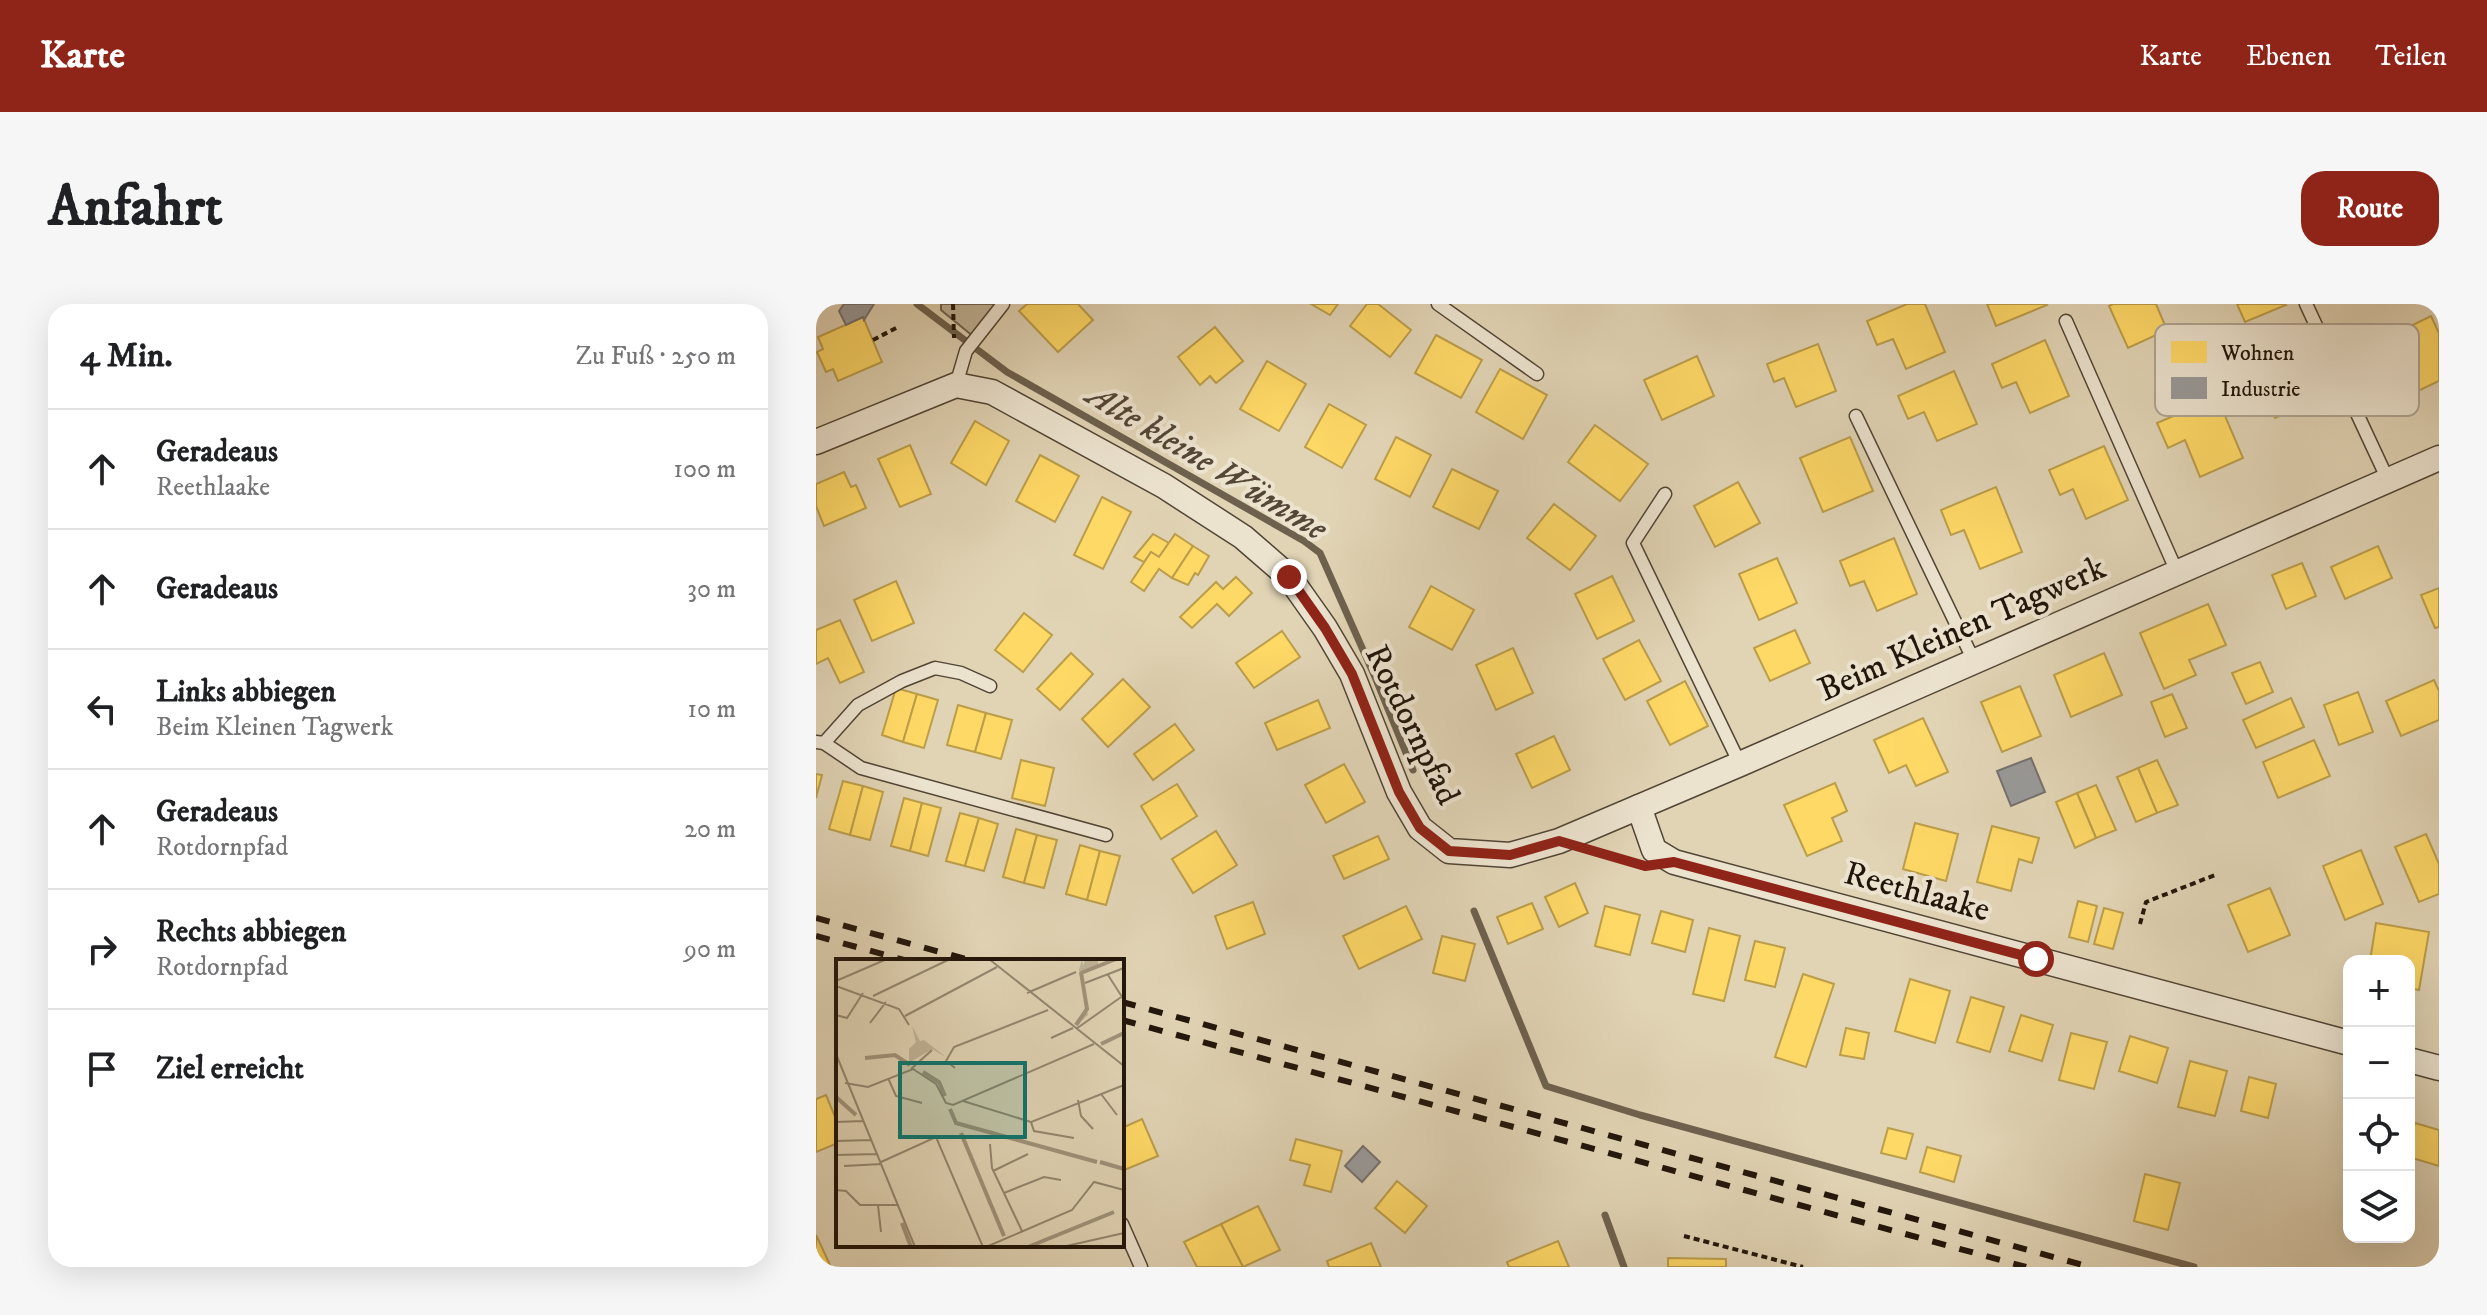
<!DOCTYPE html>
<html lang="de">
<meta charset="utf-8">
<style>
:root{--surface:#fff;--page:#f6f6f6;--text:#202124;--muted:#757577;--line:#e0e0e0;--accent:#8f2418}
body{margin:0;font-family:"IM FELL DW Pica",serif;background:var(--page);color:var(--text)}
.controls{position:absolute;right:24px;bottom:24px;display:grid;overflow:hidden;border-radius:16px;box-shadow:0 8px 32px #0002}
.controls button{width:72px;height:72px;display:grid;place-items:center;padding:0;border:0;border-bottom:2px solid var(--line);background:var(--surface);color:var(--text);font:40px sans-serif}
.stop{position:absolute;width:24px;height:24px;margin:-18px;border:6px solid #8f2418;border-radius:50%;background:#fff}
.stop.end{background:#8f2418;border-color:#fff;box-shadow:0 2px 8px #0008}
.list{margin:0;padding:0;list-style:none}
h2{display:flex;justify-content:space-between;align-items:center;height:104px;margin:0;padding:0 32px;font-size:34px}
h2 small{font-size:26px;font-weight:400;color:var(--muted)}
.list li{display:grid;grid-template-columns:52px 1fr auto;gap:24px;align-items:center;box-sizing:border-box;height:120px;padding:0 32px;border-top:2px solid var(--line)}
.list b{display:block;font-size:30px;white-space:nowrap}
.list p{margin:0;font-size:26px;white-space:nowrap;color:var(--muted)}
.list em{font-size:26px;font-style:normal;color:var(--muted)}
.icon{flex:none;width:44px;height:44px;fill:none;stroke:currentColor;stroke-width:2;stroke-linecap:round;stroke-linejoin:round}
.map{position:relative;flex:none;width:1623px;height:963px;overflow:hidden;border-radius:24px}
header{display:flex;align-items:center;gap:48px;box-sizing:border-box;height:112px;padding:0 40px;background:var(--accent);color:#fff}
header strong{font-size:38px}
nav{display:flex;gap:44px;margin-inline-start:auto;font-size:28px}
.intro{display:flex;align-items:center;justify-content:space-between;box-sizing:border-box;height:192px;padding:0 48px}
h1{margin:0;font-size:56px}
.button{padding:20px 36px;border-radius:24px;background:var(--accent);color:#fff;font-size:28px;font-weight:700}
main{display:flex;gap:48px;padding:0 48px}
aside{flex:1;background:var(--surface);border-radius:24px;box-shadow:0 8px 32px #0002}
.map>svg:first-child{display:block}
.green{fill:#c0b498;stroke:#706451;stroke-width:2}
.homes{fill:#ffd966;stroke:#bc9e4a;stroke-width:2}
.industry{fill:#999;stroke:#75716e;stroke-width:2}
.lines{fill:none;stroke-linecap:round;stroke-linejoin:round}
.stream{stroke:#6d614e;stroke-width:7}
.service-casing{stroke:#514535;stroke-width:15}
.minor-casing{stroke:#514535;stroke-width:27}
.path{stroke:#21150a;stroke-width:4;stroke-dasharray:6 4;stroke-linecap:butt}
.service{stroke:#ece3cf;stroke-width:12}
.minor{stroke:#ece3cf;stroke-width:24}
.rail{stroke:#21150a;stroke-width:6;stroke-dasharray:14 14;stroke-linecap:butt}
.route{stroke:#8f2418;stroke-width:10}
.labels{text-anchor:middle;dominant-baseline:central;stroke-width:8;stroke-linejoin:round;paint-order:stroke}
.street-label{font-size:34px;fill:#21150a;stroke:#ece3cf}
.water-label{font-size:36px;font-style:italic;fill:#544737;stroke:#ece3cf}
.inset-river{fill:none;stroke:#a0937b;stroke-width:4}
.inset-road{fill:none;stroke:#948871;stroke-width:2}
.view{fill:#0f766e;fill-opacity:0.15;stroke:#0f766e;stroke-width:4}
.inset-edge{fill:none;stroke:#21150a;stroke-width:4}
.key{fill:#ece3cf;stroke:#afa594;stroke-width:2}
.key-label{font-size:22px;fill:#21150a}
</style>
<header>
<strong>Karte</strong>
<nav><a>Karte</a><a>Ebenen</a><a>Teilen</a></nav>
</header>
<div class="intro"><h1>Anfahrt</h1><a class="button">Route</a></div>
<main>
<aside>
<h2>4 Min.<small>Zu Fuß · 250 m</small></h2>
<ul class="list">
<li><svg class="icon" aria-label="ahead" viewBox="0 0 24 24"><path d="M12 20V5M6 11l6-6 6 6"/></svg><div><b>Geradeaus</b><p>Reethlaake</p></div><em>100 m</em></li>
<li><svg class="icon" aria-label="ahead" viewBox="0 0 24 24"><path d="M12 20V5M6 11l6-6 6 6"/></svg><div><b>Geradeaus</b></div><em>30 m</em></li>
<li><svg class="icon" aria-label="left" viewBox="0 0 24 24"><path d="M17 20v-9H6M10 6l-5 5 5 5"/></svg><div><b>Links abbiegen</b><p>Beim Kleinen Tagwerk</p></div><em>10 m</em></li>
<li><svg class="icon" aria-label="ahead" viewBox="0 0 24 24"><path d="M12 20V5M6 11l6-6 6 6"/></svg><div><b>Geradeaus</b><p>Rotdornpfad</p></div><em>20 m</em></li>
<li><svg class="icon" aria-label="right" viewBox="0 0 24 24"><path d="M7 20v-9h11M14 6l5 5-5 5"/></svg><div><b>Rechts abbiegen</b><p>Rotdornpfad</p></div><em>90 m</em></li>
<li><svg class="icon" aria-label="arrive" viewBox="0 0 24 24"><path d="M6 21V4h12l-3 4 3 4H6"/></svg><div><b>Ziel erreicht</b></div></li>
</ul>
</aside>
<div class="map">
<svg width="1623" height="963" viewBox="0 0 1623 963">
<rect width="100%" height="100%" fill="#e1d4b5"/>
<filter id="stains"><feTurbulence type="fractalNoise" baseFrequency=".0025" numOctaves="4"/><feColorMatrix values="0 0 0 0 .2 0 0 0 0 .09 0 0 0 0 .02 0 0 0 .5 -.17"/></filter>
<radialGradient id="worn" r=".72"><stop offset=".6" stop-color="#630" stop-opacity="0"/><stop offset="1" stop-color="#630" stop-opacity=".3"/></radialGradient>
<polygon class="green" points="125,0 179,0 158,33 125,6"/>
<g class="homes">
<polygon points="211,0 262,0 277,16 242,48 203,7"/>
<polygon points="495,0 522,0 514,11"/>
<polygon points="551,0 562,0 595,26 574,53 534,22"/>
<polygon points="1091,0 1109,0 1129,48 1090,65 1077,35 1061,41 1051,17"/>
<polygon points="1171,0 1230,0 1231,1 1180,22"/>
<polygon points="1297,0 1340,0 1351,26 1312,44 1293,2"/>
<polygon points="1421,0 1469,0 1470,1 1429,18"/>
<polygon points="1615,12 1623,29 1623,77 1602,87 1576,31"/>
<polygon points="47,13 66,58 22,77 17,65 10,68 1,48 7,45 2,33"/>
<polygon points="399,23 427,57 400,79 394,72 384,81 362,53"/>
<polygon points="620,31 666,56 645,94 599,69"/>
<polygon points="1229,36 1253,92 1214,109 1200,78 1186,84 1176,60"/>
<polygon points="1002,40 1020,87 980,103 968,74 958,78 951,60"/>
<polygon points="1493,51 1511,92 1459,114 1441,74"/>
<polygon points="881,52 898,92 846,116 828,76"/>
<polygon points="451,57 490,80 463,127 424,105"/>
<polygon points="684,65 731,91 707,135 660,108"/>
<polygon points="1138,67 1161,120 1121,137 1108,108 1092,115 1082,92"/>
<polygon points="1401,93 1427,154 1384,173 1369,136 1352,144 1341,119"/>
<polygon points="513,100 550,121 526,164 489,143"/>
<polygon points="159,117 193,137 170,181 135,159"/>
<polygon points="779,121 832,160 804,197 752,158"/>
<polygon points="580,133 615,151 594,193 559,175"/>
<polygon points="1034,133 1057,187 1007,208 984,154"/>
<polygon points="94,141 115,190 84,203 62,155"/>
<polygon points="1288,142 1312,196 1270,215 1257,185 1244,191 1233,166"/>
<polygon points="224,151 263,172 239,218 200,197"/>
<polygon points="636,165 682,187 663,225 617,203"/>
<polygon points="28,168 35,183 40,181 50,204 8,222 0,202 0,180"/>
<polygon points="922,178 944,219 899,243 878,202"/>
<polygon points="1180,183 1206,248 1164,265 1148,226 1135,231 1125,206"/>
<polygon points="286,193 315,208 287,265 258,251"/>
<polygon points="738,200 780,232 754,266 711,234"/>
<polygon points="337,230 353,239 343,253 335,248 328,258 318,253"/>
<polygon points="359,230 377,242 356,274 343,265 328,287 315,278 335,248 343,253"/>
<polygon points="1078,234 1101,290 1061,307 1048,277 1034,282 1024,257"/>
<polygon points="377,242 393,252 382,271 379,269 372,281 356,274"/>
<polygon points="1562,242 1576,274 1529,295 1515,263"/>
<polygon points="961,254 981,299 943,316 923,270"/>
<polygon points="1486,259 1500,292 1470,305 1456,271"/>
<polygon points="796,272 818,317 781,335 759,290"/>
<polygon points="420,273 436,289 413,312 401,300 376,324 364,313 400,278 407,285"/>
<polygon points="80,277 98,319 56,337 38,296"/>
<polygon points="615,282 658,306 636,346 593,323"/>
<polygon points="1623,284 1623,323 1619,324 1605,291"/>
<polygon points="1392,300 1410,341 1373,356 1380,371 1348,385 1324,329"/>
<polygon points="208,309 236,331 207,368 179,346"/>
<polygon points="24,316 48,368 24,379 12,354 0,360 0,326"/>
<polygon points="979,326 994,359 954,377 938,344"/>
<polygon points="466,327 484,353 438,384 420,359"/>
<polygon points="823,336 845,377 809,396 787,355"/>
<polygon points="697,344 717,389 680,406 660,361"/>
<polygon points="255,349 277,370 244,406 221,385"/>
<polygon points="1288,349 1306,391 1255,413 1238,371"/>
<polygon points="1444,358 1457,388 1430,400 1416,369"/>
<polygon points="307,375 334,403 292,443 266,415"/>
<polygon points="1618,376 1623,387 1623,416 1585,432 1570,397"/>
<polygon points="869,377 892,422 854,441 831,397"/>
<polygon points="1204,382 1225,432 1186,448 1165,398"/>
<polygon points="80,384 101,390 87,438 66,431"/>
<polygon points="1542,388 1557,428 1523,441 1508,401"/>
<polygon points="101,390 122,396 108,444 87,438"/>
<polygon points="1356,390 1371,424 1349,433 1335,398"/>
<polygon points="1475,394 1488,423 1440,444 1427,416"/>
<polygon points="502,396 514,424 461,446 449,419"/>
<polygon points="142,401 170,409 159,448 131,441"/>
<polygon points="170,409 196,416 185,455 159,448"/>
<polygon points="1107,414 1132,468 1100,482 1090,461 1073,469 1058,436"/>
<polygon points="359,420 378,446 337,476 318,450"/>
<polygon points="738,432 754,466 716,484 700,450"/>
<polygon points="1498,436 1514,472 1462,494 1447,458"/>
<polygon points="205,456 238,464 229,502 196,494"/>
<polygon points="1341,456 1362,501 1341,509 1322,464"/>
<polygon points="528,460 549,498 510,519 489,481"/>
<polygon points="1322,464 1341,509 1320,518 1301,473"/>
<polygon points="0,470 6,471 0,494"/>
<polygon points="27,477 47,482 34,531 13,525"/>
<polygon points="1019,479 1031,507 1016,514 1026,537 991,552 968,501"/>
<polygon points="361,480 381,512 345,535 325,502"/>
<polygon points="1280,481 1300,526 1280,534 1261,489"/>
<polygon points="47,482 67,488 54,536 34,531"/>
<polygon points="1261,489 1280,534 1259,544 1240,498"/>
<polygon points="88,494 106,499 94,547 75,542"/>
<polygon points="106,499 125,504 112,552 94,547"/>
<polygon points="144,509 163,514 149,562 130,557"/>
<polygon points="163,514 182,520 168,567 149,562"/>
<polygon points="1099,519 1142,530 1130,577 1087,565"/>
<polygon points="1176,522 1223,534 1216,559 1203,555 1195,587 1161,578"/>
<polygon points="200,525 221,531 208,579 187,573"/>
<polygon points="400,527 421,561 377,589 356,555"/>
<polygon points="1610,530 1623,560 1623,590 1603,598 1579,543"/>
<polygon points="221,531 241,536 228,584 208,579"/>
<polygon points="562,532 573,555 528,575 517,552"/>
<polygon points="264,541 284,547 271,596 250,590"/>
<polygon points="1545,546 1567,600 1529,616 1507,562"/>
<polygon points="284,547 304,552 290,601 271,596"/>
<polygon points="759,579 772,609 743,623 729,593"/>
<polygon points="1454,584 1474,631 1432,648 1412,601"/>
<polygon points="1262,597 1281,602 1272,638 1253,633"/>
<polygon points="437,598 449,630 411,645 399,612"/>
<polygon points="716,599 727,625 692,640 681,613"/>
<polygon points="590,602 606,635 543,665 527,632"/>
<polygon points="789,602 824,611 814,651 779,642"/>
<polygon points="1288,604 1307,609 1297,645 1278,640"/>
<polygon points="845,607 877,616 869,648 836,639"/>
<polygon points="1560,619 1613,628 1603,686 1593,684 1593,657 1554,657"/>
<polygon points="893,624 924,632 908,697 877,690"/>
<polygon points="626,632 659,640 649,677 617,669"/>
<polygon points="939,637 969,644 959,683 929,676"/>
<polygon points="987,670 1018,680 990,763 959,753"/>
<polygon points="1094,675 1134,687 1119,739 1079,727"/>
<polygon points="1155,693 1188,703 1174,748 1141,738"/>
<polygon points="1205,711 1237,721 1226,757 1193,747"/>
<polygon points="1030,724 1053,729 1048,755 1024,751"/>
<polygon points="1255,729 1291,738 1278,785 1243,776"/>
<polygon points="1314,732 1352,744 1341,779 1303,767"/>
<polygon points="1374,757 1411,767 1399,812 1362,803"/>
<polygon points="1433,773 1460,780 1452,814 1425,807"/>
<polygon points="10,791 22,820 22,839 0,848 0,795"/>
<polygon points="326,815 342,852 306,867 306,824"/>
<polygon points="1599,819 1623,826 1623,862 1593,853 1593,839"/>
<polygon points="1072,824 1097,830 1090,855 1065,849"/>
<polygon points="480,835 526,847 515,888 488,881 494,861 474,856"/>
<polygon points="1111,843 1145,852 1138,878 1104,868"/>
<polygon points="1329,870 1364,879 1352,926 1318,917"/>
<polygon points="581,877 611,902 589,929 559,904"/>
<polygon points="442,902 464,946 427,963 405,920"/>
<polygon points="405,920 427,963 381,963 368,938"/>
<polygon points="0,931 15,963 0,963"/>
<polygon points="742,937 753,963 693,963 691,958"/>
<polygon points="555,939 565,963 513,963 511,957"/>
<polygon points="852,954 910,955 910,963 852,963"/>
</g>
<g class="industry">
<polygon points="28,0 58,0 48,16 47,13 30,21 23,7"/>
<polygon points="1215,454 1229,488 1195,502 1181,467"/>
<polygon points="547,842 564,858 546,878 529,862"/>
</g>
<g class="lines">
<g class="stream">
<polyline points="101,0 191,68 488,237 504,249 559,373 597,466"/>
<polyline points="658,607 730,782 824,811 1378,963"/>
<polyline points="789,911 808,963"/>
</g>
<g class="service-casing">
<g id="service">
<polyline points="622,0 721,70"/>
<polyline points="1490,0 1572,176"/>
<polyline points="1250,17 1361,268"/>
<polyline points="140,81 150,47 187,0"/>
<polyline points="1040,112 1158,357"/>
<polyline points="849,190 817,239 924,460"/>
<polyline points="0,438 8,439 45,464 290,531"/>
<polyline points="8,439 42,401 86,377 119,364 145,369 174,382"/>
<polyline points="306,920 325,963"/>
</g>
</g>
<g class="minor-casing">
<g id="minor">
<polyline points="0,138 140,81 176,88 348,182 427,233 473,273 509,324 536,370 583,488 604,524 633,547 694,551 743,537 924,460 1623,154"/>
<polyline points="823,503 838,546 858,558 1533,739"/>
<polyline points="1593,756 1623,764"/>
</g>
</g>
<g class="path">
<polyline points="137,0 138,34"/>
<polyline points="57,36 82,23"/>
<polyline points="783,548 816,558"/>
<polyline points="1324,620 1330,598 1399,571"/>
<polyline points="868,932 987,963"/>
</g>
<use href="#service" class="service"/>
<use href="#minor" class="minor"/>
<g class="rail">
<polyline points="0,614 157,657"/>
<polyline points="0,632 92,657"/>
<polyline points="306,698 1274,963"/>
<polyline points="306,716 1210,963"/>
</g>
</g>
<g class="lines">
<polyline class="route" points="473,273 509,324 536,370 583,488 604,524 633,547 694,551 743,537 829,562 858,558 1220,655"/>
</g>
<g class="labels">
<g class="street-label">
<text transform="translate(1146 325) rotate(-24)">Beim Kleinen Tagwerk</text>
<text transform="translate(596 421) rotate(64)">Rotdornpfad</text>
<text transform="translate(1101 588) rotate(15)">Reethlaake</text>
</g>
<g class="water-label">
<text transform="translate(391 158) rotate(31)">Alte kleine Wümme</text>
</g>
</g>
<g transform="translate(20 655)">
<rect width="288" height="288" fill="#e1d4b5"/>
<path d="M246,0L247,7L249,1L262,0V7L282,0L246,14L252,56L240,67L250,50L243,11ZM76,67L84,82L88,81L110,98L96,90L73,104V90L80,83Z" fill="#c0b498"/>
<path class="inset-river" d="M245,14L280,0M240,66L251,50L245,13M265,85L288,74M29,99L59,96L74,106M87,113L103,123L109,137M0,138L20,156M114,150L120,164L261,203M125,174L168,277M264,203L288,210M66,264L75,288M192,288L278,253"/>
<path class="inset-road" d="M153,0L288,107M272,16L288,41M0,22L51,0M249,24L288,9M0,27L63,50L73,66M191,34L240,13M37,37L114,0M0,56L11,59L27,34M69,57L161,8M34,64L50,43M240,70L288,36M215,79L237,69M0,95L79,288M119,109L110,102L118,88L212,51M75,110L96,91M52,119L60,137L86,144M9,124L32,128L77,110L100,125L110,144L117,146L258,85M265,135L281,156M242,141L245,157L257,170M127,142L195,163M0,163L27,162M238,179L198,172L195,163L288,126M0,182L35,181M154,185L156,209L186,272M0,196L41,195M45,203L100,178L147,288M8,207L46,205M157,212L192,195M0,231L10,232L24,246H62M168,234L208,218L225,221M42,246L45,273M150,288L236,251L258,223L288,231M226,288L288,274"/>
<path class="view" d="M64,104H189V178H64Z"/>
<rect width="288" height="288" class="inset-edge"/>
</g>
<rect x="1339" y="20" width="264" height="92" rx="12" class="key"/>
<rect x="1355" y="37" width="36" height="22" fill="#ffd966"/>
<rect x="1355" y="73" width="36" height="22" fill="#999"/>
<g class="key-label">
<text x="1405" y="56">Wohnen</text>
<text x="1405" y="92">Industrie</text>
</g>
<rect width="100%" height="100%" filter="url(#stains)"/>
<rect width="100%" height="100%" fill="url(#worn)"/>
</svg>
<div class="controls">
<button>+</button>
<button>−</button>
<button><svg class="icon" aria-label="locate" viewBox="0 0 24 24"><circle cx="12" cy="12" r="6"/><path d="M12 2v4M12 18v4M2 12h4M18 12h4"/></svg></button>
<button><svg class="icon" aria-label="layers" viewBox="0 0 24 24"><path d="M12 4l9 5-9 5-9-5zM3 14l9 5 9-5"/></svg></button>
</div>
<div class="stop" style="left:1220px;top:655px"></div>
<div class="stop end" style="left:473px;top:273px"></div>
</div>
</main>
